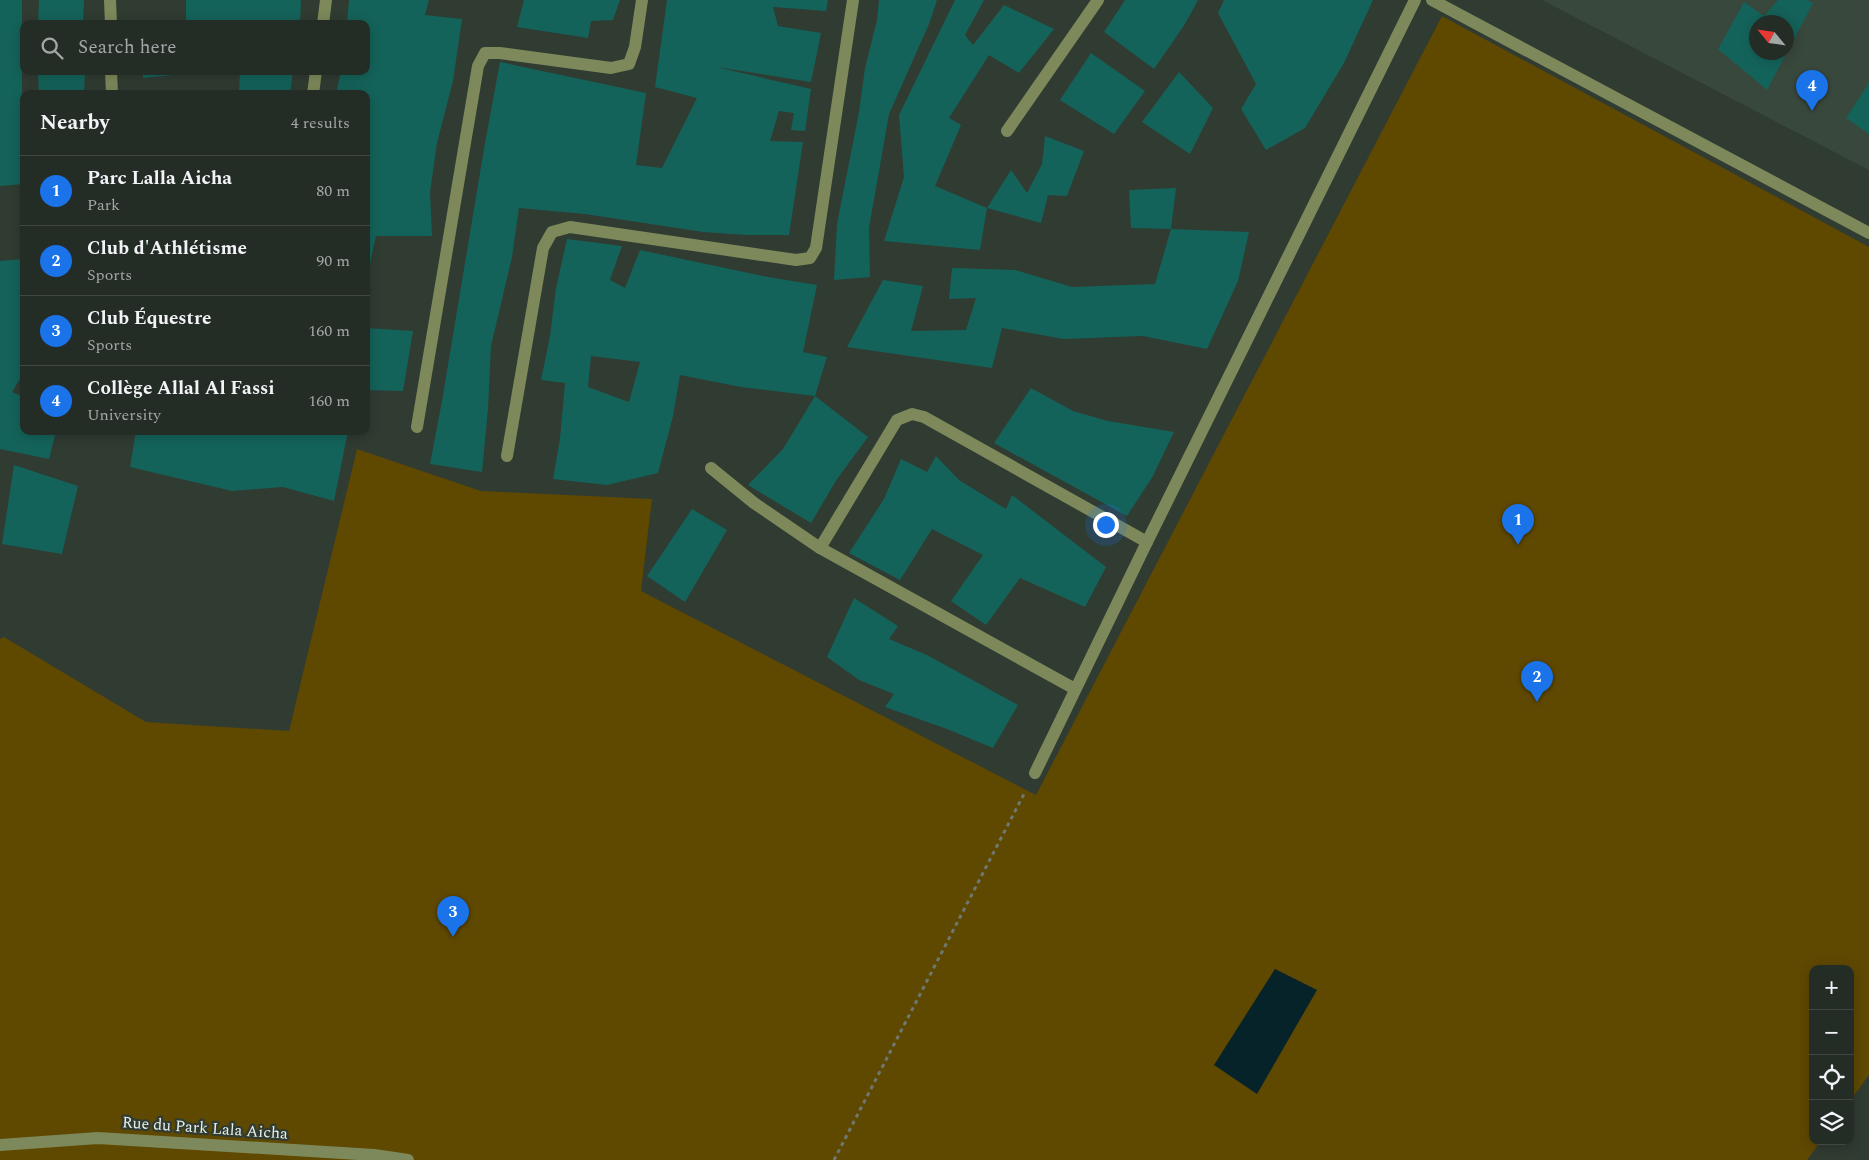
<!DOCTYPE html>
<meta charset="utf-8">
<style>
:root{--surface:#242c26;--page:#303832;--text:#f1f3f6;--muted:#a3a7a7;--line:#414843;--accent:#1a73e8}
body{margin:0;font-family:Spectral,serif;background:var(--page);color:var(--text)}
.controls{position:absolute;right:15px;bottom:15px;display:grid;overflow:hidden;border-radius:10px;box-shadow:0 2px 12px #0003}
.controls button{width:45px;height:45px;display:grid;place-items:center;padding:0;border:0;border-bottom:1px solid var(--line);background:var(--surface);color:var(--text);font:25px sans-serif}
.compass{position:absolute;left:1749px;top:15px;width:45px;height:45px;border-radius:50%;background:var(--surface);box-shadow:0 2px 12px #0003;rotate:299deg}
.you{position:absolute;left:1105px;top:524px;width:18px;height:18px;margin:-12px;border:4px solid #fff;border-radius:50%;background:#1a73e8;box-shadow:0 0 0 8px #1a73e833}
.badge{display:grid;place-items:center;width:32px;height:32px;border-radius:50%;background:var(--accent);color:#fff;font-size:16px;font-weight:700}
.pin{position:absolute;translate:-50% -41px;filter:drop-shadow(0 1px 2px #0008)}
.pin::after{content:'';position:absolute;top:26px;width:18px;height:15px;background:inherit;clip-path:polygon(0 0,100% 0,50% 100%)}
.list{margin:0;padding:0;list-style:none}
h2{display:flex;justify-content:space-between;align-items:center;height:65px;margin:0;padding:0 20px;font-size:21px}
h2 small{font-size:16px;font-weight:400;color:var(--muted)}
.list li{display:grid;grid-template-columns:32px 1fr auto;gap:15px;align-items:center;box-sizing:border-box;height:70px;padding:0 20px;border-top:1px solid var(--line)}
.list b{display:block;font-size:19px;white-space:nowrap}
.list p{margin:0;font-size:16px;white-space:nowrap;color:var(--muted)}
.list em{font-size:16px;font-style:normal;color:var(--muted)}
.icon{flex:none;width:28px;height:28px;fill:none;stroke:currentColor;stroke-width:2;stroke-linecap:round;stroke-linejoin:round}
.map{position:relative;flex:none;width:1869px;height:1160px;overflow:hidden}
.search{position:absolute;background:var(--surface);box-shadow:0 2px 12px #0003;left:20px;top:20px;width:350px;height:55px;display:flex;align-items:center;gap:12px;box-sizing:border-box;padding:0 18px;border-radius:10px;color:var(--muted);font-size:19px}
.panel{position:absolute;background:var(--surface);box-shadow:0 2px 12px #0003;left:20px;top:90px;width:350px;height:345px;border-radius:10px}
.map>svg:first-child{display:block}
.built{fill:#39483d;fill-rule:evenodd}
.green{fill:#5f4800}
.water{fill:#06232a}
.building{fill:#14635a;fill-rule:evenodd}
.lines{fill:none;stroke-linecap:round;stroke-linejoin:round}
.path{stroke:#6f7870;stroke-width:3;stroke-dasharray:4 4;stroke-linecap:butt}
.minor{stroke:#7d895a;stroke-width:12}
.labels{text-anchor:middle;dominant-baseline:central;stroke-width:4.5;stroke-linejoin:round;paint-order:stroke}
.street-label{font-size:16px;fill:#eaf0eb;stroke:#303b32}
</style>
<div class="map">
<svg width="1869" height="1160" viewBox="0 0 1869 1160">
<rect width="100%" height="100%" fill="#303b32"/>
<path class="built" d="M1542,0H1869V170ZM1756,22H1786V52H1756Z"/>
<polygon class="green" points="1442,16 1869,247 1869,1075 1850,1101 1850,969 1813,969 1813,1141 1821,1141 1807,1160 0,1160 0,639 4,637 146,722 289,731 357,449 481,491 652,499 641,591 1036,795"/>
<polygon class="water" points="1275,969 1317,990 1257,1094 1214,1065"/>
<g class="building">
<polygon points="0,0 22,0 22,97 24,106 24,184 0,186"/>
<polygon points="39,0 84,0 83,24 38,24"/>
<polygon points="186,0 301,0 300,24 186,24"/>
<polygon points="349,0 429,0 425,15 462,19 453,81 437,143 430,192 432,236 376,236 367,278 366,94 336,94 341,71 366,71 366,24 347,24"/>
<polygon points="524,0 620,0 613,20 591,21 588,38 517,27"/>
<polygon points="667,0 828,0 826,11 773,7 778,26 821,33 811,82 716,67 811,89 805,131 791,130 794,113 779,111 770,141 803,142 789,235 747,235 703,232 585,214 519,208 512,257 491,346 488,409 482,472 430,464 442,401 485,143 500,62 646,93 636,165 662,168 697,98 655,87"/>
<polygon points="879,0 937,0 929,24 889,114 869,228 870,277 834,280 837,224 859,112 865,68 877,20"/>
<polygon points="955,0 984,0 965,35 973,45 1004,5 1054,29 1019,73 989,55 949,118 961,125 935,186 987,208 1011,170 1027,193 1042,164 1045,136 1084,151 1067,196 1048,195 1041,223 987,208 980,250 884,241 904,177 899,115"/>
<polygon points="1125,0 1198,0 1185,24 1154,69 1104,32"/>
<polygon points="1224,0 1373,0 1344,63 1305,128 1266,150 1241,109 1256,84 1218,13"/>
<path d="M1778,0H1807L1813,3L1767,90L1718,49L1744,2L1764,16ZM1756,22H1786V52H1756Z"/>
<polygon points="1091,53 1145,91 1114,134 1060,100"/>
<polygon points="38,71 85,71 84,94 39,94"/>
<polygon points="143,71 194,71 194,73 143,78"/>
<polygon points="240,71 293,71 290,94 239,94"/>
<polygon points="1179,72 1213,108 1190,154 1142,122"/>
<polygon points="1869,83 1869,134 1846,118"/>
<polygon points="1176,188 1171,229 1249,232 1238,281 1207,349 1143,336 1064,339 1002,328 992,368 847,347 883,280 923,286 911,331 966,330 976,298 949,299 952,268 1015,270 1072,287 1155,284 1171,229 1131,228 1129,190"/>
<path d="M567,239L622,246L610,280L625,288L640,250L768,277L817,285L803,352L827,357L815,396L741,387L680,375L673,416L658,473L607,485L553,479L560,439L565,383L541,380L550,336L556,288ZM591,356L640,362L629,402L588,387Z"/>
<polygon points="24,259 24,372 12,392 24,397 24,431 56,431 49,459 0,449 0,261"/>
<polygon points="366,328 413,331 403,391 366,390"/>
<polygon points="1031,388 1073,411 1108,421 1174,432 1153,476 1127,516 994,443"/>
<polygon points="815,396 868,437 837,479 811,523 748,485 783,449"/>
<polygon points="136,431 348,431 334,501 283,487 232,491 130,467"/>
<polygon points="936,456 959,480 1006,509 1012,495 1106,567 1085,607 1020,578 986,625 951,601 983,555 932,529 900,580 849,553 884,499 901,459 927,472"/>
<polygon points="14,465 78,486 62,554 2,544"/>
<polygon points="692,509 727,530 685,602 647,576"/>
<polygon points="854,598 898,626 889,639 927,655 1018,705 993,748 947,729 885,707 894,694 859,680 827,657"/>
</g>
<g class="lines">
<polyline class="path" points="834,1160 1025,792"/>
<g class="minor">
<polyline points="110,0 111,24"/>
<polyline points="1432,0 1869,233"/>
<polyline points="323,24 326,0"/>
<polyline points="111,71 112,94"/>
<polyline points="313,94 316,71"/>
<polyline points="1007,131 1098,0"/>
<polyline points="417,427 478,66 485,53 500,53 611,68 629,64 635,47 642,0"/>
<polyline points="507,456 543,248 552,232 570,227 796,260 810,258 816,248 853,0"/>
<polyline points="711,468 754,503 820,548"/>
<polyline points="1075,689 820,548 897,420 912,414 924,417 1147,542"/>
<polyline points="1035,773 1147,542 1415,0"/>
<polyline points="0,1145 98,1138 374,1155 408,1160"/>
</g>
</g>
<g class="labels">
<g class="street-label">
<text transform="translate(205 1128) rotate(4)">Rue du Park Lala Aicha</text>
</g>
</g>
</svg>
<div class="controls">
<button>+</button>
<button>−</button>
<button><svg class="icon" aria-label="locate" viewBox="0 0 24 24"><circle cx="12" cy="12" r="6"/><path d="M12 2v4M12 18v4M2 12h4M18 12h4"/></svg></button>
<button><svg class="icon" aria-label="layers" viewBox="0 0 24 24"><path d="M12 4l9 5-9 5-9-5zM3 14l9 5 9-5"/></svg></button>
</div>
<svg class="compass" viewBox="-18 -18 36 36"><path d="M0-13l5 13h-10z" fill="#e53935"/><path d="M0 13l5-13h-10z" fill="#a3a7a7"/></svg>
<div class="you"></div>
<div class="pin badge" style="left:1518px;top:545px">1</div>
<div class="pin badge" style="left:1537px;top:702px">2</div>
<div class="pin badge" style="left:453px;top:937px">3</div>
<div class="pin badge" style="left:1812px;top:111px">4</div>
<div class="search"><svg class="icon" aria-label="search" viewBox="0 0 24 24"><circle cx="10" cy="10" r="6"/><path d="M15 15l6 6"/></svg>Search here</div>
<section class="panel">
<h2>Nearby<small>4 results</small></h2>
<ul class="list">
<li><span class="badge">1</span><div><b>Parc Lalla Aicha</b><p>Park</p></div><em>80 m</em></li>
<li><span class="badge">2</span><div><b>Club d'Athlétisme</b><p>Sports</p></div><em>90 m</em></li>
<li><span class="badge">3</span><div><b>Club Équestre</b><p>Sports</p></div><em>160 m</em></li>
<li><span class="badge">4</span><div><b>Collège Allal Al Fassi</b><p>University</p></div><em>160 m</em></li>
</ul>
</section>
</div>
